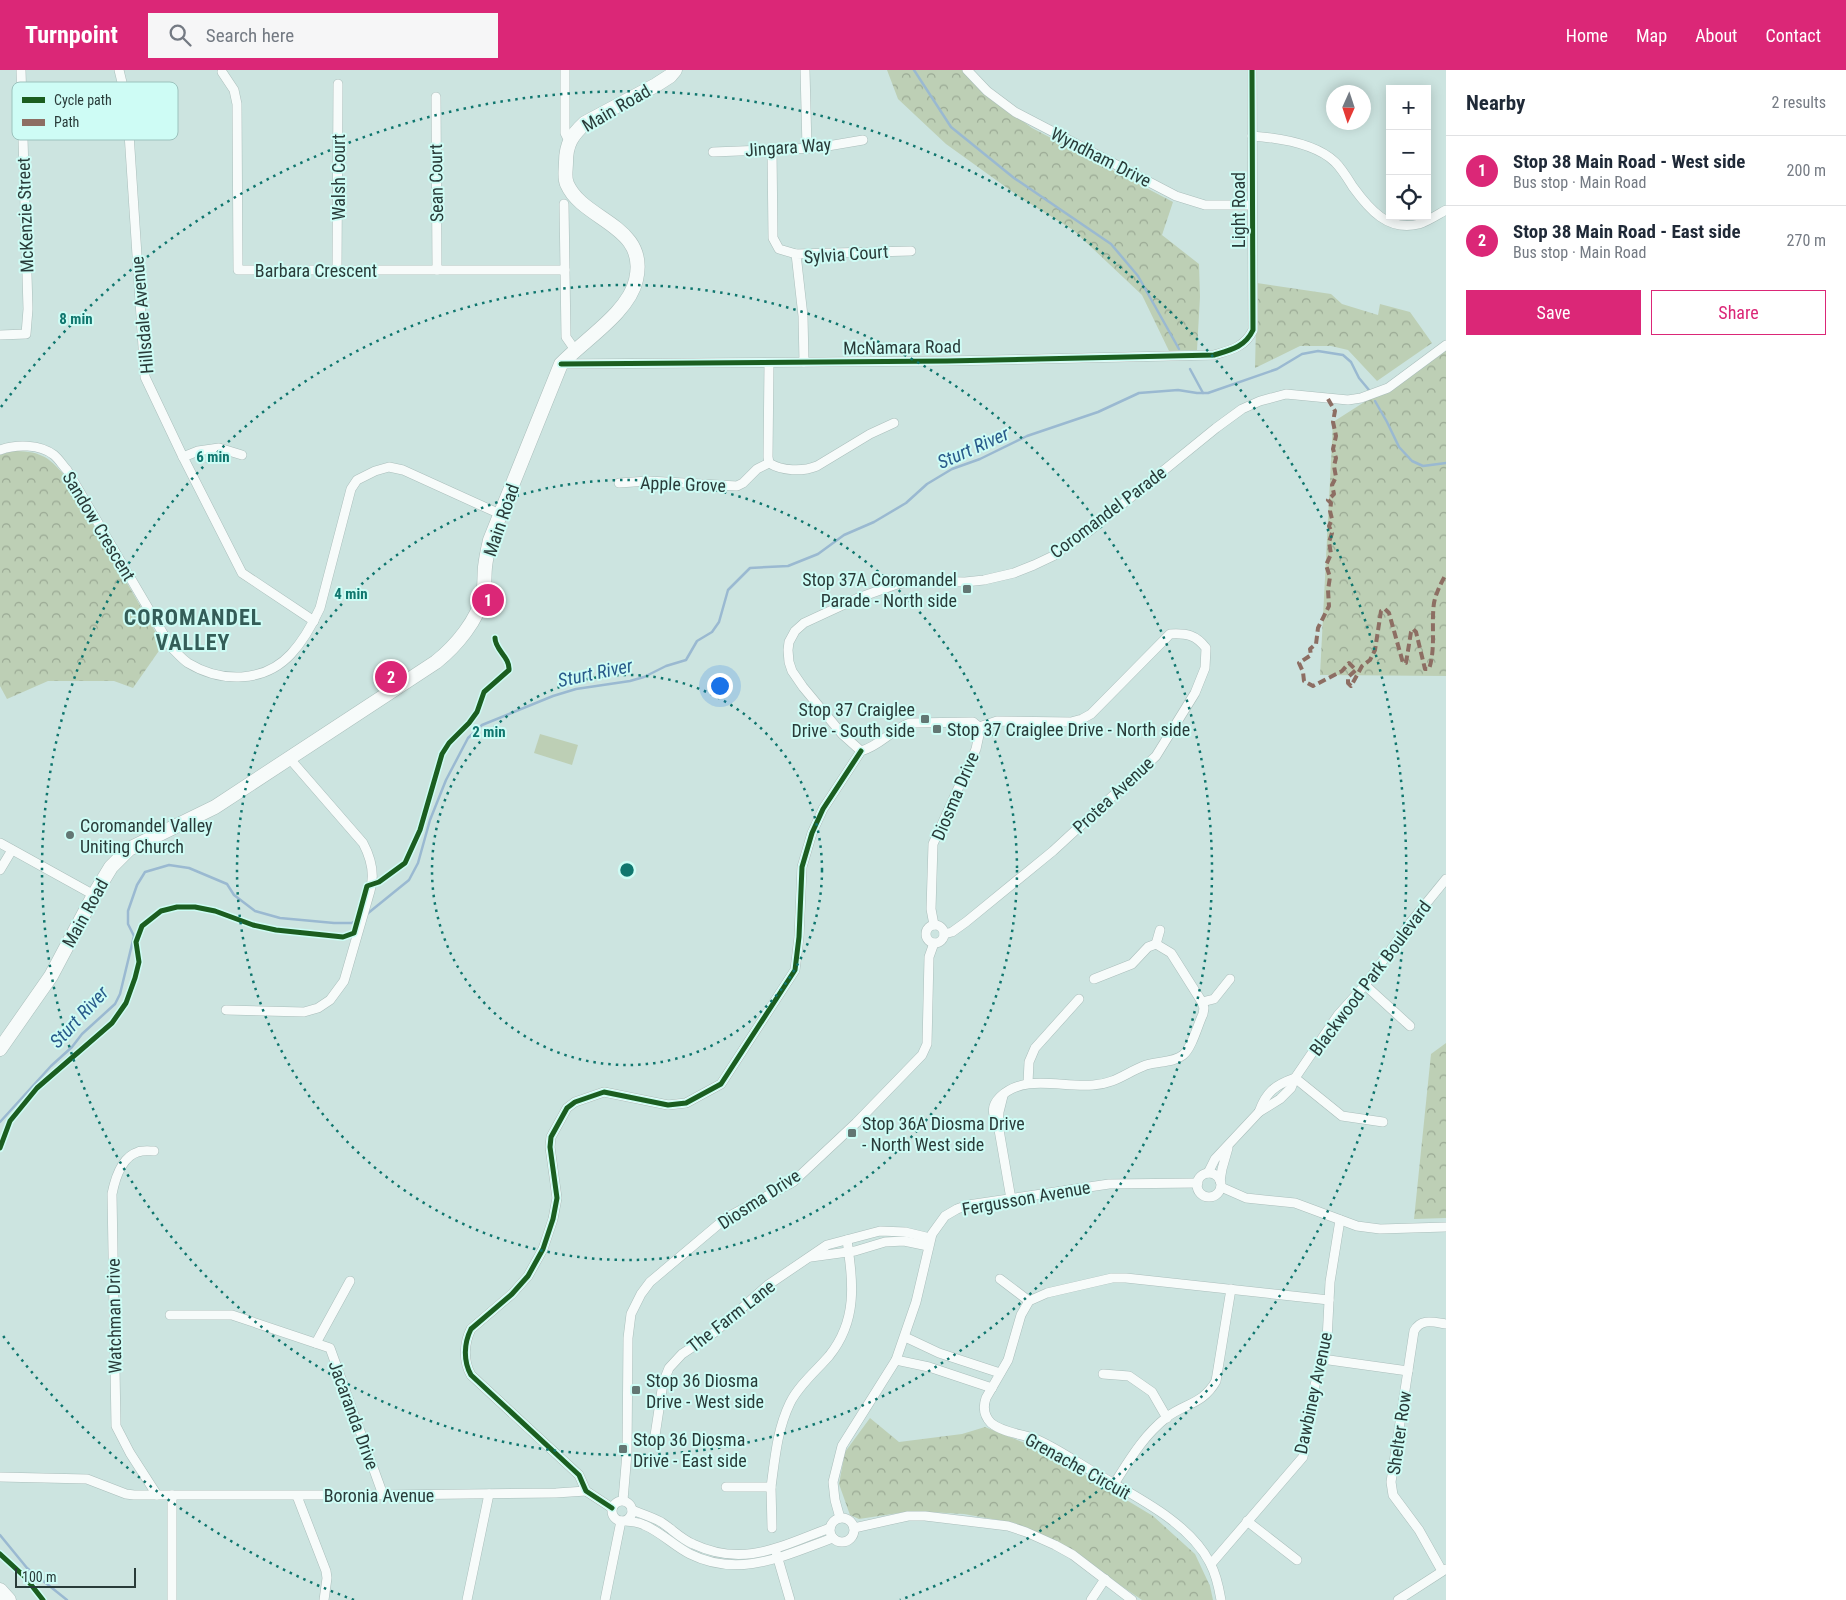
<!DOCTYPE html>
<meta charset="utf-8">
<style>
:root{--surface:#fff;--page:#f6f6f7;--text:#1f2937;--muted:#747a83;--line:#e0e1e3;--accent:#db2777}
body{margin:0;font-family:"Roboto Condensed",sans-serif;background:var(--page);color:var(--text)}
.controls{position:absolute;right:15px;top:15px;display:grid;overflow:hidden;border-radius:0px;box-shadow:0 2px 12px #0003}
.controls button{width:45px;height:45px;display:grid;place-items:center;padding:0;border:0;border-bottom:1px solid var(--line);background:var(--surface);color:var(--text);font:25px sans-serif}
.compass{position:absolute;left:1326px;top:15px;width:45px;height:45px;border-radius:50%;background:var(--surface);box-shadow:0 2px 12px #0003;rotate:183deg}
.scale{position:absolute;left:15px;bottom:12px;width:121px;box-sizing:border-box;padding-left:5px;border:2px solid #293b39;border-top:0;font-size:14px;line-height:18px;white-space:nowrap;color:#293b39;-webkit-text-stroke:4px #cefcf5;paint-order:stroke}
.you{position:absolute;left:719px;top:615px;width:18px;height:18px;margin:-12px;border:4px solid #fff;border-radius:50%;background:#1a73e8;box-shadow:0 0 0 8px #1a73e833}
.badge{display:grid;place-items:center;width:32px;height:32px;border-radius:50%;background:var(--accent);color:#fff;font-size:16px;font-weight:700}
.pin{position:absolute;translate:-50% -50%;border:2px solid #fff;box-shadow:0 1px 5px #0006}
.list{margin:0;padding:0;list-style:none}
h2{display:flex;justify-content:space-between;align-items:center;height:65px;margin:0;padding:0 20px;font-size:21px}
h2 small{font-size:16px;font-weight:400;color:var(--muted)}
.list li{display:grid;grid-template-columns:32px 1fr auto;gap:15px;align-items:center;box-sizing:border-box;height:70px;padding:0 20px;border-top:1px solid var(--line)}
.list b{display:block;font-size:19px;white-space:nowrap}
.list p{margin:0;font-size:16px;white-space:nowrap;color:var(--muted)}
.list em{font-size:16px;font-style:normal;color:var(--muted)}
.actions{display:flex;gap:10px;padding:15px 20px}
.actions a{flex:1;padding:11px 0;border:1px solid var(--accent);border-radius:0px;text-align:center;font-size:18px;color:var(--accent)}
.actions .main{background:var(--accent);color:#fff}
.icon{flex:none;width:28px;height:28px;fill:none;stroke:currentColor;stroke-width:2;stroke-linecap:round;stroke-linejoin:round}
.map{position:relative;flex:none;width:1446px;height:1530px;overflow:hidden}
header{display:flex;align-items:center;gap:30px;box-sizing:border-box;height:70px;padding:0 25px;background:var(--accent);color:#fff}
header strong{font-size:24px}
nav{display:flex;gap:28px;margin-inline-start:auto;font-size:18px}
.search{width:350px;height:45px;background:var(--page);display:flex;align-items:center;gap:12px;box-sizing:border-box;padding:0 18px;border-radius:0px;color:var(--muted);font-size:19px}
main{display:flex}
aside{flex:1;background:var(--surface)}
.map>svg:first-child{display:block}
.park{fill:url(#park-crowns)}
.garden{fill:#bdcfb5}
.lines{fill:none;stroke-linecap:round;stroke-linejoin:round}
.stream{stroke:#9ab9d1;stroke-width:2.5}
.street-casing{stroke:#aabebb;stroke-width:10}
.secondary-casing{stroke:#aabebb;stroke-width:15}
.street{stroke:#f7fbfa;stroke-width:9}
.secondary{stroke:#f7fbfa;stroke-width:14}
.quiet{stroke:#8d6e63;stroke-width:4;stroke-dasharray:8 4;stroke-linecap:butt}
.cycleway-casing{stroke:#cefcf5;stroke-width:8}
.cycleway{stroke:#1b5e20;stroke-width:5}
.ring{fill:none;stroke:#0f766e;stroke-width:2.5;stroke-dasharray:2.5 5}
.poi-dot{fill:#627673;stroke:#cefcf5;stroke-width:2}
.labels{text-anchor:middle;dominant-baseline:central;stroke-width:4;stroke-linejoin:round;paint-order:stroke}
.street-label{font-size:18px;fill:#293b39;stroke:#cefcf5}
.poi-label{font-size:18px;fill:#293b39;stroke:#cefcf5;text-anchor:start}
.water-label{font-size:19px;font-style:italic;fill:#295b8b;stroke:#cefcf5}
.district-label{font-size:22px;font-weight:bold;letter-spacing:1px;fill:#345d58;stroke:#cefcf5}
.key{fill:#cefcf5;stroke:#9cc2bd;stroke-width:1}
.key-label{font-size:14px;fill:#293b39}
.centre{fill:#0f766e;stroke:#cefcf5;stroke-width:2.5}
.ring-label{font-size:15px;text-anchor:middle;font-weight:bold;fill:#0f766e;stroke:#cefcf5;stroke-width:4;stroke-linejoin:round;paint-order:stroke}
</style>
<header>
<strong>Turnpoint</strong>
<div class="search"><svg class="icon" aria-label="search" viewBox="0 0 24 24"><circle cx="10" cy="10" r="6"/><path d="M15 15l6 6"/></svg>Search here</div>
<nav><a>Home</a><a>Map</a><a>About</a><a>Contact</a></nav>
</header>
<main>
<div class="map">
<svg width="1446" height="1530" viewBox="0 0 1446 1530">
<defs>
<pattern id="park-crowns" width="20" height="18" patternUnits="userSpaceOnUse" patternTransform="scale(1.25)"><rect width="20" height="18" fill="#bdcfb5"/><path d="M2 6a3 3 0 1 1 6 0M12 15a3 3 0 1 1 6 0" fill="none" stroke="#9aa994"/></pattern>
</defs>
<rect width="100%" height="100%" fill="#cce4e0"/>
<g class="park">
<polygon points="887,0 962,0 987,25 1032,58 1173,132 1162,165 1199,194 1200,227 1197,280 1169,281 1142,225 1073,160 1021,128 946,74 898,29"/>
<polygon points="1257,213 1331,224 1342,234 1378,245 1380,234 1410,242 1432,273 1377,311 1348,280 1331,276 1300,276 1255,298"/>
<polygon points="1446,280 1446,606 1320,605 1333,352"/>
<path d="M12,381C38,381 48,385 65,406L163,575L133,618L114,611H48L7,629L0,616V385Z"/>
<polygon points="1446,973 1446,1148 1414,1149 1431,984"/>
<polygon points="870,1348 899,1372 962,1364 985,1357 1045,1381 1153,1446 1195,1484 1210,1516 1213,1530 1142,1530 1062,1475 1015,1453 964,1444 912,1441 859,1449 850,1445 839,1414 845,1382"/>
</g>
<polygon class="garden" points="540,664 578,675 572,695 534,683"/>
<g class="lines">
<g class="stream">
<polyline points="914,0 951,57 1014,108 1111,174 1138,206 1179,279"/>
<polyline points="1190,299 1203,323"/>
<polyline points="1375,331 1387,352 1399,377 1412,391 1423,396 1446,393"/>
<polyline points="367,844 409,810 418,793 430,750 446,710 468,668 482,655 553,626 576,619 630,611 644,607 666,596 686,590 697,571 712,562 719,552 728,520 750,498 788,496 818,484 844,465 874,452 906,433 927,414 952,399 980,389 1027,366 1098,342 1139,323 1178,320 1197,323 1208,323 1277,299 1302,284 1318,281 1343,285 1351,292 1359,308 1369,320"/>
<polyline points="0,1052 51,996 72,977 82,964 115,934 120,924 134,866 128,854 128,841 137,815 145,802 169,795 189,798 227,814 234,825 255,841 280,848 334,853 352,853 358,849"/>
<polyline points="0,1465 27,1498 67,1530"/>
</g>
<g class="street-casing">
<g id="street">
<polyline points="119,0 127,33 145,307 183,387 242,503 314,551"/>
<polyline points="565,0 565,63 569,71"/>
<polyline points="805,0 807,78"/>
<polyline points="967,0 987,21 1015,42 1176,126 1205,135 1252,135"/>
<polyline points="222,2 234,20 237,34 238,200 565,200"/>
<polyline points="436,27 437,200"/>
<path d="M1252,66C1279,68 1315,73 1335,92C1342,99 1348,109 1353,117C1369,139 1388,162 1419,154C1428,151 1437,145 1446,140"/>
<polyline points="772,80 773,168 779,179 796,184"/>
<polyline points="713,82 816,78 863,70"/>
<polyline points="564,134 566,267 575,280"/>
<polyline points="337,200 338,14"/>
<polyline points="0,265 26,264 28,239 21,0"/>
<polyline points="804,292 803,246 796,184 911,181"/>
<path d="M769,293L768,387L769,393C782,401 802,402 817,396L870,364L894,353"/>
<path d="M561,294L947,291L1214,285C1231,280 1245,277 1253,260L1252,0"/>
<path d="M0,380C16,374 40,374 54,385C59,389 63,396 67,400L171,577C176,582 182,589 188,593C221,613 264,613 291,584C303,571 313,553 320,538L351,419L357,410L375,401L389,397L403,400L500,444"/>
<polyline points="183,387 198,381 219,378 242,385"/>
<polyline points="619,413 648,411 737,416 743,413 757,399 769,393"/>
<polyline points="861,681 842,664 803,617 792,601 789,592 788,580 789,572 795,561 804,553 858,528 897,514 915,511 965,512 984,510 1014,503 1034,495 1053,486 1088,462 1216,358 1242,339 1260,331 1286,324 1348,330 1361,328 1388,318 1446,275"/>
<path d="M861,681C880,676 892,659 910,653L973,652L979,657"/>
<polyline points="0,773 94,825"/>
<polyline points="0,800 12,780"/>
<circle cx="935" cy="864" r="9"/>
<polyline points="934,855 931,839 933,774 976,679 979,665 979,657"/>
<path d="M944,864L952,862L966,852L1053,781L1156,686L1195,623L1205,598L1206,578C1196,565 1187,563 1170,564L1091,644L1082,649L1071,652L997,651L979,657"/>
<polyline points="1156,874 1160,860"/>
<polyline points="1365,915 1410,956"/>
<polyline points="1202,932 1214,929 1230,909"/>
<path d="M226,940L304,942L318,938L330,930L344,911L370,821C375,805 371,788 363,773L290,689"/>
<polyline points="1295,1008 1342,1046 1383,1052"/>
<polyline points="1028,1013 1029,992 1035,978 1079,929"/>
<polyline points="1003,1026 999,1042 998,1054 1011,1129"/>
<path d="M1259,1042C1266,1022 1275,1015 1295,1008"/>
<path d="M998,1054C992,1044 991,1036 1000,1027C1025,1003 1062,1018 1093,1015C1115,1014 1127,1002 1146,995C1158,991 1173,993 1183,985C1192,978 1198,954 1203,944L1204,938L1202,932L1171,883L1156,874L1148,877L1132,894L1094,909"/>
<path d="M154,1081C149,1081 143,1080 138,1082C121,1087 115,1109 112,1124L116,1356L130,1383L157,1425"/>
<polyline points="1208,1103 1215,1089 1259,1042 1280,1029 1291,1018 1295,1008 1338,945 1365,915 1411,852 1446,809"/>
<circle cx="1209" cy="1115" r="12"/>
<polyline points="1220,1111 1222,1099 1228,1078"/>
<polyline points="1221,1117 1246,1128 1295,1133 1357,1156 1380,1159 1446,1157"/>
<polyline points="811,1187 855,1181 885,1172 904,1171 928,1176"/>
<polyline points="1000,1209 1029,1231"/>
<polyline points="170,1245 232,1245 330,1278 383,1425"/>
<polyline points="905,1267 939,1283 1000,1303"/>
<polyline points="316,1273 350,1211"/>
<polyline points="1322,1289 1408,1301"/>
<polyline points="896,1290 929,1297 992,1318"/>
<polyline points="1103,1304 1129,1306 1152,1322 1167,1348"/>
<polyline points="654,1372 663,1313 669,1298 682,1284 715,1262 768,1215 827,1175 880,1161 905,1162 930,1168"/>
<polyline points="0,1407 87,1409 126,1424 134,1425 383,1425 556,1423 586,1421"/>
<path d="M1114,1414C1130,1389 1143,1366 1167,1347C1186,1333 1203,1334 1216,1311L1231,1219"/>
<path d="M726,1417H771C775,1388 777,1360 790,1333C799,1315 816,1301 829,1286C858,1250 853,1213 847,1170"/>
<polyline points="771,1417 772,1458"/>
<polyline points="172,1425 172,1530"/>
<polyline points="297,1426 326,1501 327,1508 324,1530"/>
<polyline points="623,1430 627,1383 628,1268 631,1244 641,1224 650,1212 726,1148 793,1112 856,1053 922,985 927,974 929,887 934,873"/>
<circle cx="622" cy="1441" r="10"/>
<path d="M612,1438L586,1421L579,1405L471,1305C463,1291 464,1273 471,1259L512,1224L528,1206L543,1179L553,1149L557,1128L550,1077L551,1067L567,1038L575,1032L604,1022L668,1035L686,1033L721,1014L795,900L799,867L802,797L812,763L823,739L861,681"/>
<path d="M632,1440C642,1444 652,1447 661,1452C672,1459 681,1469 693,1474C744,1498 781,1476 830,1458"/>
<polyline points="840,1448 835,1430 833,1412 842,1376 896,1290 916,1232 932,1164 945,1146 957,1139 968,1135 1109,1114 1198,1113"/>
<circle cx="842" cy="1460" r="12"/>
<path d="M626,1451C632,1452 639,1452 644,1455C661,1462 674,1476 690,1484C740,1509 785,1485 833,1468"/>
<polyline points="1247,1451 1297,1490"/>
<polyline points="854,1458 908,1446 925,1446 1008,1456 1026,1462 1055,1475 1073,1485 1132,1530"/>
<polyline points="776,1482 790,1530"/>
<polyline points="1211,1494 1303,1387 1315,1315 1327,1270 1330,1212 1340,1150"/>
<path d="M1442,1501L1419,1460L1393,1425L1391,1412L1414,1261C1421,1248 1433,1252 1446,1254"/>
<polyline points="467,1530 489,1424"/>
<polyline points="605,1530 621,1451"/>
<polyline points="1091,1530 1105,1509"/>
<path d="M1221,1530C1219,1518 1216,1504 1210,1493C1189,1452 1136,1427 1097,1404C1078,1393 1058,1379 1038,1370C1024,1364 1003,1363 991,1353C984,1346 983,1337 986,1328L1008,1290L1021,1245L1029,1231L1047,1223L1112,1208H1126L1329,1230"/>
<polyline points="1398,1530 1446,1499"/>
</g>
</g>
<g class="secondary-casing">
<g id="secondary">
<path d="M0,979L51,906L94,825L111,797L129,779L215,737L436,592C456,576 478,550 483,525C485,516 484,507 485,497C486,488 488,479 490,470L561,294C584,270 629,242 636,210C649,155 583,151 567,114C564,108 566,99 566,92C566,74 572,65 585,53L656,15L670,6L675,0"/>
<polyline points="0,1520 9,1530"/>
</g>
</g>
<use href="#street" class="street"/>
<use href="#secondary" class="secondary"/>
<path class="quiet" d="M1328,329L1335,341L1333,352L1336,366L1333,379L1336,388L1334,396L1336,407L1332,415L1334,424L1328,430L1331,433L1330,441L1332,449L1329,456L1332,463L1329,472L1331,484L1326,495L1330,507L1328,520L1329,536L1318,558L1316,574L1310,579L1311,585L1299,593L1303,602L1304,611L1313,616L1342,601L1349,593L1356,600L1348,607V613L1351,616L1362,596L1370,590L1375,580L1381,541L1385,539L1389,543L1403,593H1406L1411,562L1413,559L1416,562L1425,599H1429C1436,578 1431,555 1434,533C1436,523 1441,513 1446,504"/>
<g class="cycleway-casing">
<g id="cycleway">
<path d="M561,294L947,291L1214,285C1231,280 1245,277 1253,260L1252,0"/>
<path d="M0,1078L10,1051L37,1018L112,953L126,933L135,908L139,892L136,872L142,856L161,841L177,837H195L215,841L253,855L276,860L343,867L354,863L367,816L379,812L405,793L420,760L442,684L449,673L469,653L477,642L484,622L509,600C510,587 495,580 495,568"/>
<path d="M612,1438L586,1421L579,1405L471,1305C463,1291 464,1273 471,1259L512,1224L528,1206L543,1179L553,1149L557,1128L550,1077L551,1067L567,1038L575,1032L604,1022L668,1035L686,1033L721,1014L795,900L799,867L802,797L812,763L823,739L861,681"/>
<polyline points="0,1484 25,1507 43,1530"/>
</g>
</g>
<use href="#cycleway" class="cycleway"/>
</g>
<g class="ring">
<circle cx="627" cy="800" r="195"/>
<circle cx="627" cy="800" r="390"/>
<circle cx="627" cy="800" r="585"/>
<path d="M354 1530A779 779 0 0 1 1 1263M1 337A779 779 0 1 1 900 1530"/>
</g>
<g class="poi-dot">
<rect x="962" y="514" width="10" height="10" rx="2.5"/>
<rect x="920" y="644" width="10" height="10" rx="2.5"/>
<rect x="932" y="654" width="10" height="10" rx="2.5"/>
<circle cx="70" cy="765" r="5"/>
<rect x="847" y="1058" width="10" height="10" rx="2.5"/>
<rect x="631" y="1315" width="10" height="10" rx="2.5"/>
<rect x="618" y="1374" width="10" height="10" rx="2.5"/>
</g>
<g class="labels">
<g class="street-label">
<text transform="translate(616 38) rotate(-30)">Main Road</text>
<text transform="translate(788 77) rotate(-4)">Jingara Way</text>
<text transform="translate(1101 87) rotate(27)">Wyndham Drive</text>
<text transform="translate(338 107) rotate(-90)">Walsh Court</text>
<text transform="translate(436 113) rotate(-91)">Sean Court</text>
<text transform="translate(1238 140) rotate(-90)">Light Road</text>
<text transform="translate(25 145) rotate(-92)">McKenzie Street</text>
<text transform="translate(846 184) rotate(-4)">Sylvia Court</text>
<text x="316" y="200">Barbara Crescent</text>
<text transform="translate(142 245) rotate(-95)">Hillsdale Avenue</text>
<text transform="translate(902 277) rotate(-1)">McNamara Road</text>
<text transform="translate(683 414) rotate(2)">Apple Grove</text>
<text transform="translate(1108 442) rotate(-37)">Coromandel Parade</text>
<text transform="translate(501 450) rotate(-71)">Main Road</text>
<text transform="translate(99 456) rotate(59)">Sandow Crescent</text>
<text transform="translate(1113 725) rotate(-43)">Protea Avenue</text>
<text transform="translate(955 726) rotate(-67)">Diosma Drive</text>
<text transform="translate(85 843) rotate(-61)">Main Road</text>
<text transform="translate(1370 908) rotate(-53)">Blackwood Park Boulevard</text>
<text transform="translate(1026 1128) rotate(-10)">Fergusson Avenue</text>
<text transform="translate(759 1129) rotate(-33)">Diosma Drive</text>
<text transform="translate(114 1246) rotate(-91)">Watchman Drive</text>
<text transform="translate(731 1246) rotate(-38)">The Farm Lane</text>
<text transform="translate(1313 1323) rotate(-78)">Dawbiney Avenue</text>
<text transform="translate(354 1345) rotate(70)">Jacaranda Drive</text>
<text transform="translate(1399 1363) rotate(-82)">Shelter Row</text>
<text transform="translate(1078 1396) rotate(29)">Grenache Circuit</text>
<text x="379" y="1425">Boronia Avenue</text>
</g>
<g class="poi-label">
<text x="957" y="509" text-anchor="end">Stop 37A Coromandel<tspan x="957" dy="21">Parade - North side</tspan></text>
<text x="915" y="639" text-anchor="end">Stop 37 Craiglee<tspan x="915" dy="21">Drive - South side</tspan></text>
<text x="947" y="659">Stop 37 Craiglee Drive - North side</text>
<text x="80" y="755">Coromandel Valley<tspan x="80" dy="21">Uniting Church</tspan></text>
<text x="862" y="1053">Stop 36A Diosma Drive<tspan x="862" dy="21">- North West side</tspan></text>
<text x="646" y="1310">Stop 36 Diosma<tspan x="646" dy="21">Drive - West side</tspan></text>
<text x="633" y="1369">Stop 36 Diosma<tspan x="633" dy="21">Drive - East side</tspan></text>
</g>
<g class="water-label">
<text transform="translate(973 378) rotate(-24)">Sturt River</text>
<text transform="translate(595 603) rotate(-12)">Sturt River</text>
<text transform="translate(79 947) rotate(-47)">Sturt River</text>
</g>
<g class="district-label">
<text x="193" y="547">COROMANDEL<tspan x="193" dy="25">VALLEY</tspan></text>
</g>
</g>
<rect x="12" y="12" width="166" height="58" rx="8" class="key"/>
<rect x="22" y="27" width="23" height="6" fill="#1b5e20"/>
<rect x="22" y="49" width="23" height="7" fill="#8d6e63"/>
<g class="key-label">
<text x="54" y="35">Cycle path</text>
<text x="54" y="57">Path</text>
</g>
<circle cx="627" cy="800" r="8" class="centre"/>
<g class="ring-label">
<text x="76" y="254">8 min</text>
<text x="213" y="392">6 min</text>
<text x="351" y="529">4 min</text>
<text x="489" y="667">2 min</text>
</g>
</svg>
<div class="controls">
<button>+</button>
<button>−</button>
<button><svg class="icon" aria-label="locate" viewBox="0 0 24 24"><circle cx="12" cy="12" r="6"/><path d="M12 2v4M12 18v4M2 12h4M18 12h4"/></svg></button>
</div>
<svg class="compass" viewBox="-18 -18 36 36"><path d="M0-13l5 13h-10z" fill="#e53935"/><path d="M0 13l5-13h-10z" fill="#747a83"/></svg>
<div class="scale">100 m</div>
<div class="you"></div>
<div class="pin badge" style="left:488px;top:530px">1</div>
<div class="pin badge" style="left:391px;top:607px">2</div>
</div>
<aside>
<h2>Nearby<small>2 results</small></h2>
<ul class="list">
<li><span class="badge">1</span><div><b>Stop 38 Main Road - West side</b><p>Bus stop · Main Road</p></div><em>200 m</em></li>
<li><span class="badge">2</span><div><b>Stop 38 Main Road - East side</b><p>Bus stop · Main Road</p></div><em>270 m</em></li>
</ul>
<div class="actions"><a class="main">Save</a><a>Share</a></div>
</aside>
</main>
